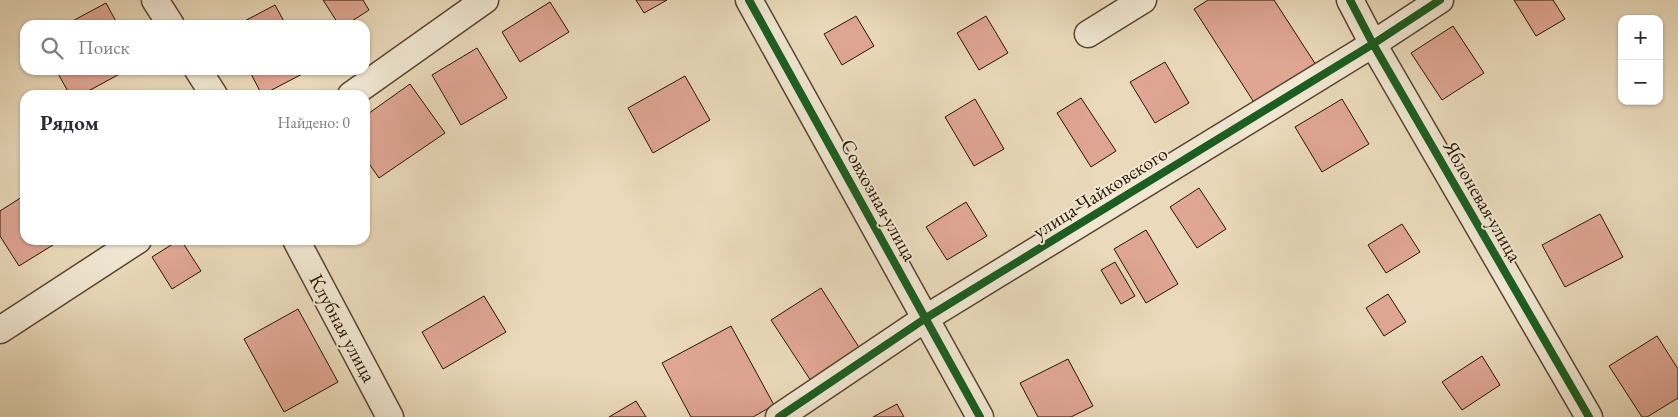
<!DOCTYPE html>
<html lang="ru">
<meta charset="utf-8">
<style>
:root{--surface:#fff;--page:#f2f2f3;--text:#2b2b33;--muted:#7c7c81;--line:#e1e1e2}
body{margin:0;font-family:"EB Garamond",serif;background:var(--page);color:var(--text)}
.controls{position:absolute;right:15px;top:15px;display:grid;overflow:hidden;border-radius:10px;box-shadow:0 1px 4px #0004}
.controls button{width:45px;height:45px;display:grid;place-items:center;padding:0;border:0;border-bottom:1px solid var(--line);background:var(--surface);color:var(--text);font:25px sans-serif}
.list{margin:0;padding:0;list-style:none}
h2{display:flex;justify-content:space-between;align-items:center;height:65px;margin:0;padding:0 20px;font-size:21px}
h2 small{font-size:16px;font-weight:400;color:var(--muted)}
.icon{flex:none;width:28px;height:28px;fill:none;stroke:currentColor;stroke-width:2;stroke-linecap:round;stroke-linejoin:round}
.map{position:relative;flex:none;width:1678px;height:417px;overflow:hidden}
.search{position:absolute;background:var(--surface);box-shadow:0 1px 4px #0004;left:20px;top:20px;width:350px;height:55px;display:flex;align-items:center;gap:12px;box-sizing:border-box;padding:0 18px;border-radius:15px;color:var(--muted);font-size:19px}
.panel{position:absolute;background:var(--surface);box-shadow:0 1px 4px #0004;left:20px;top:90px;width:350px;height:155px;border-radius:15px}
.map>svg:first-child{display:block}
.building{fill:#dfa694;stroke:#2a1500}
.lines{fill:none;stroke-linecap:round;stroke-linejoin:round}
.street-casing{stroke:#5a462f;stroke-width:29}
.street{stroke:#f1e7d3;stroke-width:26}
.cycleway-casing{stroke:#f1e7d3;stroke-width:11}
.cycleway{stroke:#1b5e20;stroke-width:8}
.labels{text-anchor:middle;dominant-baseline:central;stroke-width:4;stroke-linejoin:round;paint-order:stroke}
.street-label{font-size:20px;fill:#2a1500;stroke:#f1e7d3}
</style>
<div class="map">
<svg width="1678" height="417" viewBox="0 0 1678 417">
<rect width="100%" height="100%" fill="#eadabb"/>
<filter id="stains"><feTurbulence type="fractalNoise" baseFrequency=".004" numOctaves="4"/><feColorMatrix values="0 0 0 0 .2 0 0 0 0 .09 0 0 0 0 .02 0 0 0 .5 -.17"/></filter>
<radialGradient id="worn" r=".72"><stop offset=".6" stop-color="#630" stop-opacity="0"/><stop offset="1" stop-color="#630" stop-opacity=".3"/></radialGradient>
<g class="building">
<polygon points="323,0 363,0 369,10 346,25 339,25"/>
<polygon points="636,0 667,0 644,13"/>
<polygon points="1208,0 1274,0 1318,68 1257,107 1194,9"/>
<polygon points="1514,0 1553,0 1565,19 1536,36"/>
<polygon points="550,2 569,32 520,62 502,32"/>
<polygon points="106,3 118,25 65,25"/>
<polygon points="275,5 286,25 237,25"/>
<polygon points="856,16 874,46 842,65 824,34"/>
<polygon points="986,16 1008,53 979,70 957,33"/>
<polygon points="1453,26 1484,73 1442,100 1411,53"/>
<polygon points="477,48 507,98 461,125 432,75"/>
<polygon points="1165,62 1189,103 1155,123 1130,82"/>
<polygon points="56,70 127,70 81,95 70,95"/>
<polygon points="249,70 310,70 262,95"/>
<polygon points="685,76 710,120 653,153 628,108"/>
<polygon points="410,84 445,133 379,178 365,158 365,116"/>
<polygon points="1081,98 1116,151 1091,167 1057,113"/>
<polygon points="975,99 1004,149 974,166 945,117"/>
<polygon points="1342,99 1369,144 1322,172 1295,127"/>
<polygon points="1199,188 1226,229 1197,248 1170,207"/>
<polygon points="25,195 25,240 61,240 19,266 0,236 0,211"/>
<polygon points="966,202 987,236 947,260 926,227"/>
<polygon points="1600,214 1623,257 1565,287 1542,245"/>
<polygon points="1402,224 1420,252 1386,273 1368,245"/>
<polygon points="1146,230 1178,284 1146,303 1114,249"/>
<polygon points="179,240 181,240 201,271 172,289 152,257"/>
<polygon points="1115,262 1135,296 1121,304 1101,270"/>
<polygon points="821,288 862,352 813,384 771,320"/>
<polygon points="1388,294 1406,322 1384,336 1366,308"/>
<polygon points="484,296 506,332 443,369 422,332"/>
<polygon points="298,309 338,382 284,412 244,339"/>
<polygon points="731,326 774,405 753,417 691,417 662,363"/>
<polygon points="1657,336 1678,369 1678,398 1647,417 1642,417 1609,366"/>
<polygon points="1482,356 1500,385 1462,410 1442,382"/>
<polygon points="1068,359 1093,406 1071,417 1038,417 1020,383"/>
<polygon points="636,401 646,417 609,417"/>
<polygon points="897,404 904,417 873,417"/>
</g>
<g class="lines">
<g class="street-casing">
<g id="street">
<polyline points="155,0 171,25"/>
<polyline points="749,0 980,417"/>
<polyline points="1350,0 1373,44 1589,417"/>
<polyline points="1088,34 1143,0"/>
<polyline points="198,70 214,95"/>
<polyline points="351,95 485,0"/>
<polyline points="296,240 390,417"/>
<polyline points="0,330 138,240"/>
<polyline points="779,417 926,318 1373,44 1440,0"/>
</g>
</g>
<use href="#street" class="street"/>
<g class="cycleway-casing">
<g id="cycleway">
<polyline points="749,0 980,417"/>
<polyline points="1350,0 1373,44 1589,417"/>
<polyline points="779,417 926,318 1373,44 1440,0"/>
</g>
</g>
<use href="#cycleway" class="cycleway"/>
</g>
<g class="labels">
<g class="street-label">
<text transform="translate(1100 192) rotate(-32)">улица Чайковского</text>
<text transform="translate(879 200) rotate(61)">Совхозная улица</text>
<text transform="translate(1483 201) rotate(60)">Яблоневая улица</text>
<text transform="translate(343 328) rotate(62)">Клубная улица</text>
</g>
</g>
<rect width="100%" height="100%" filter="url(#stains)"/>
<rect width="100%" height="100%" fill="url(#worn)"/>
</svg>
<div class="controls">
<button>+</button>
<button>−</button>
</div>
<div class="search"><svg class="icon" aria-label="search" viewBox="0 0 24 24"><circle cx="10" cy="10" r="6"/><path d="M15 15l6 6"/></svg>Поиск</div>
<section class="panel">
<h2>Рядом<small>Найдено: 0</small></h2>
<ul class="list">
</ul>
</section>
</div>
